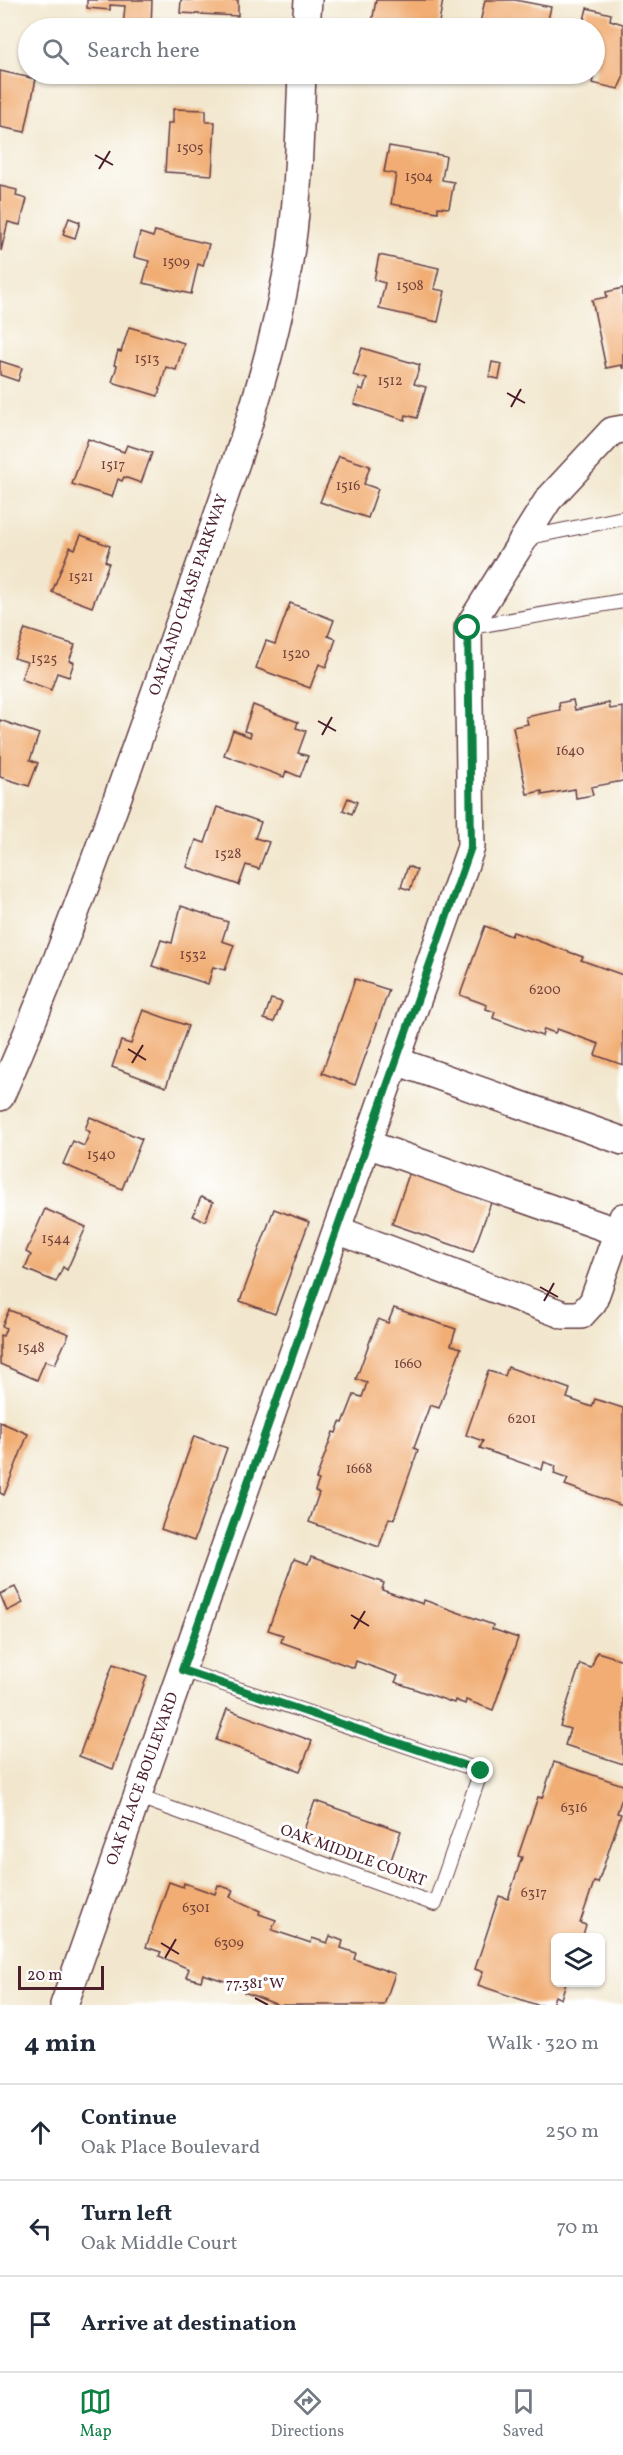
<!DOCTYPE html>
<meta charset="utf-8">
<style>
:root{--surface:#fff;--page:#f2f2f3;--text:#1f2937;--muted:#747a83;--line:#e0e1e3;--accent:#0b8043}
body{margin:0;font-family:Vollkorn,serif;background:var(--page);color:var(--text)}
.controls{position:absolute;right:18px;bottom:18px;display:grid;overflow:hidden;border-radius:9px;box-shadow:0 2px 4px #0004}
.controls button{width:54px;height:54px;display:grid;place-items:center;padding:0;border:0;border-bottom:2px solid var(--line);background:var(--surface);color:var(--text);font:30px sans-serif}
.scale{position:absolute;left:18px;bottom:15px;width:86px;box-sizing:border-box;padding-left:6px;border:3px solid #4a1f2b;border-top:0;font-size:16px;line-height:21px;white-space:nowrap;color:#4a1f2b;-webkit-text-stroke:4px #fff;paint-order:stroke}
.stop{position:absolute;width:18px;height:18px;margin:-14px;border:4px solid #0b8043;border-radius:50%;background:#fff}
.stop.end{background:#0b8043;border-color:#fff;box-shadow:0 2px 6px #0008}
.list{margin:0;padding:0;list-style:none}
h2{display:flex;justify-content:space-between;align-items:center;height:78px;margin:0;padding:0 24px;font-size:26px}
h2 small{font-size:20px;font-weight:400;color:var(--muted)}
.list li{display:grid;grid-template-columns:39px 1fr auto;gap:18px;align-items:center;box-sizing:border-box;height:96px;padding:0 24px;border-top:2px solid var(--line)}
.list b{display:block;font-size:22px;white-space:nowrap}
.list p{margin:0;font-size:20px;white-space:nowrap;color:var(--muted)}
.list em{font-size:20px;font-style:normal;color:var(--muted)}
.icon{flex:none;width:33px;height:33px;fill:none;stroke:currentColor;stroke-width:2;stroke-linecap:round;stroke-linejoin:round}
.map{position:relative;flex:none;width:623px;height:2005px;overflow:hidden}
.search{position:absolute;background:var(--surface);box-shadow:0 2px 4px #0004;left:18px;right:18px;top:18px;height:66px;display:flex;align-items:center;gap:15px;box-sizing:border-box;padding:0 21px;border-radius:33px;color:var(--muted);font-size:22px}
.sheet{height:366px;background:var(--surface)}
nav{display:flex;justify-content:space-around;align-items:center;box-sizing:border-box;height:84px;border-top:2px solid var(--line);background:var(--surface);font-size:16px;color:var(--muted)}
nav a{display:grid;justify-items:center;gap:3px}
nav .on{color:var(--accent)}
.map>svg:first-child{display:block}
.building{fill:#f1ad73}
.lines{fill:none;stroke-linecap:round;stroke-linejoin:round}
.lane-casing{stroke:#633d43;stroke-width:16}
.street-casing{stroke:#633d43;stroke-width:30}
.lane{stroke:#fff;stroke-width:14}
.street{stroke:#fff;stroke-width:27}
.route{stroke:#0b8043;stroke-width:8}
.ticks{fill:none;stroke:#4a1f2b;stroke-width:2}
.labels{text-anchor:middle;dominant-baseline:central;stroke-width:6;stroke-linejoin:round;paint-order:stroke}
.number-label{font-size:14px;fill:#74423d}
.street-label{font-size:16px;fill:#4a1f2b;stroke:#fff}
.ticks-label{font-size:15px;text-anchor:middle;fill:#4a1f2b;stroke:#fff;stroke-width:6;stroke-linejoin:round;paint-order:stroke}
</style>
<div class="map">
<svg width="623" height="2005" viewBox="0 0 623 2005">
<rect width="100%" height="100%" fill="#fff"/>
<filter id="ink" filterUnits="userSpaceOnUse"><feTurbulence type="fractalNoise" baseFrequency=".0167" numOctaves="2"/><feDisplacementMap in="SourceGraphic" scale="12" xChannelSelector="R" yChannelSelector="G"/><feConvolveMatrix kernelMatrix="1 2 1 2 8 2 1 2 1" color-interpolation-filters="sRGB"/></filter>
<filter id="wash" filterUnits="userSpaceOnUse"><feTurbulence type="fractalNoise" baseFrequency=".008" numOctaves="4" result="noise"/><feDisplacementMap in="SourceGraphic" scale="24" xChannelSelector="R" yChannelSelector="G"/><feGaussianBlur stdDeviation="1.35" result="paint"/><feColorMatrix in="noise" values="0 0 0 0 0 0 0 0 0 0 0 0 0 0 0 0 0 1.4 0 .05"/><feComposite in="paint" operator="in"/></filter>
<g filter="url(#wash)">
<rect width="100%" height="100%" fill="#f2e7ce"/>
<g id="blocks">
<g class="building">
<polygon points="87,0 152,0 151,28 123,26 125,6 110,5 110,10 87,8"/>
<polygon points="181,0 238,0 238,16 180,13"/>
<polygon points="376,0 443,0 438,28 371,28"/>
<polygon points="485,0 515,0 551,7 546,28 479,28"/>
<polygon points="587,8 611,14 610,20 623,24 623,78 618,89 592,83 595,71 594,28 582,28"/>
<polygon points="0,71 36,79 25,132 0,127"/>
<polygon points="173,109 206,110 206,122 215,122 212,175 165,172 168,123 173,123"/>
<polygon points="389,146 446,156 442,180 454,182 449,208 438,207 438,212 391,204 396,174 384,172"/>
<polygon points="0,186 17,190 16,196 27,199 20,225 8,222 1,251"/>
<polygon points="69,218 80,222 75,238 63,234"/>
<polygon points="155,231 209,244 203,266 198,264 191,294 143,283 149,261 134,257 140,233 153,237"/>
<polygon points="379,255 439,268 434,289 445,291 438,322 379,309 385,283 374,280"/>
<polygon points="623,288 623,369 621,365 606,368 592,300 607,297 606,292"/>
<polygon points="129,327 184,343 176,370 166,367 158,396 112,382 117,366 114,365 118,351 121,352"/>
<polygon points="362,348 420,365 414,384 426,387 417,418 406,415 405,420 354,404 359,388 363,390 367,379 353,375"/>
<polygon points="0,361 22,368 18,381 0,375"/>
<polygon points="492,362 502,364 499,379 489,377"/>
<polygon points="88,439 124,452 127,445 152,453 141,483 124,477 122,481 118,479 112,497 72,484"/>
<polygon points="339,456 370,466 364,484 378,489 368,518 320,502"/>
<polygon points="81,535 110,546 105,561 109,563 92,607 52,592 70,547 75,549"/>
<polygon points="290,603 334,620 328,636 336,639 326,667 319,664 310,688 256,668 266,641 275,644"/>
<polygon points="25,629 75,645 69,661 74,662 69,677 57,673 51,690 21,679 27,662 14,658"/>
<polygon points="573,700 575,710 609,703 610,709 623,707 623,781 591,787 593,795 576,798 575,789 542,795 542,791 527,794 513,727 528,724 526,717 560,710 559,703"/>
<polygon points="253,705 298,722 296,728 306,731 298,753 308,756 300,777 286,771 284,777 224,755 233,730 250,737 251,733 244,731"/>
<polygon points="0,720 39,734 30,760 38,763 29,786 0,777"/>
<polygon points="348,798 357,802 352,814 343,810"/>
<polygon points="217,807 261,822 255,838 269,842 259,869 246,865 239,885 187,867 196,840 205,843"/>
<polygon points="408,866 417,870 410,890 401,887"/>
<polygon points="181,906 228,922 222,941 234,945 225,970 213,967 208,984 152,966 161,940 172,943"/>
<polygon points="485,926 511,936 513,932 583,957 581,960 623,975 623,1065 595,1055 599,1044 557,1029 555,1033 544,1029 542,1036 493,1018 495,1012 486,1009 487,1005 460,995"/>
<polygon points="355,979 389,990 355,1085 322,1073"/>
<polygon points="271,999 282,1002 274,1022 264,1019"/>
<polygon points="143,1010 188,1026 166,1087 112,1067 121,1041 131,1044"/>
<polygon points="90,1117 142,1139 122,1189 63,1164 73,1141 84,1146 90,1132 85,1129"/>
<polygon points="410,1171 492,1200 473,1252 392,1224"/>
<polygon points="201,1197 213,1202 205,1221 193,1216"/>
<polygon points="45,1209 86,1227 67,1270 63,1267 56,1282 25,1269 31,1255 26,1252"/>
<polygon points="274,1209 309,1222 275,1314 240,1301"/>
<polygon points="394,1308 456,1329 451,1345 461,1348 439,1408 430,1405 414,1448 418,1450 394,1519 389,1518 379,1547 309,1522 319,1493 315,1491 319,1480 316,1479 333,1432 336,1433 340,1422 343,1423 354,1395 362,1397 367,1383 356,1379 378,1319 388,1323"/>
<polygon points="9,1310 69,1334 55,1364 45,1361 37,1380 0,1364 0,1335 3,1336 6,1328 2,1326"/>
<polygon points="508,1367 570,1389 567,1398 592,1407 595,1399 623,1408 623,1506 565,1485 568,1479 554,1474 556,1466 544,1462 542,1470 480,1448 483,1441 466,1435 488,1371 505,1376"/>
<polygon points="0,1422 28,1434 4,1495 0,1493"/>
<polygon points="194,1436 227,1448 194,1541 161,1529"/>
<polygon points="311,1557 384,1583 382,1590 423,1604 424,1600 482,1621 493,1625 492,1629 518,1638 493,1710 466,1700 465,1704 455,1700 454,1703 395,1682 398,1676 356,1661 354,1668 281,1642 283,1635 268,1630 294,1559 308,1564"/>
<polygon points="15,1587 23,1603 7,1611 0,1594"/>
<polygon points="597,1652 623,1660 623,1764 565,1745 570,1729 560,1726 580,1664 591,1668"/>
<polygon points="113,1664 147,1676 113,1769 79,1756"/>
<polygon points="227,1709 312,1741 300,1771 216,1740"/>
<polygon points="554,1762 623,1785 623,1795 617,1813 621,1814 598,1883 594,1882 580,1923 586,1925 582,1938 556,1938 556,1982 566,1982 561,1999 555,1996 552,2005 537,2005 478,1985 483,1972 475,1969 499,1896 508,1899 522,1857 518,1856 538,1797 542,1798"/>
<polygon points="315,1801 401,1831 390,1863 303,1832"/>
<polygon points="169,1882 183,1887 184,1883 215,1894 218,1885 233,1890 230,1897 260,1911 259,1914 276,1920 272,1930 311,1943 312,1938 327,1943 330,1936 343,1941 341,1948 356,1953 354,1959 395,1974 384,2005 278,2005 244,1992 248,1983 236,1979 234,1984 203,1974 201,1981 186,1977 189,1969 159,1956 161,1952 146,1947"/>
</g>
</g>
</g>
<g filter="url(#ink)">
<use href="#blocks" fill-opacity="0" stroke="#633d43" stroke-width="1.5"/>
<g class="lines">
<g class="lane-casing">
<g id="lane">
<polyline points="525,538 623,518"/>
<polyline points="470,627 623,601"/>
<polyline points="136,1796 435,1904 481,1771 182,1670"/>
</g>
</g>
<g class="street-casing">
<g id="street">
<polyline points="306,28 308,0"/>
<polyline points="396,1061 623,1141"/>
<path d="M0,1097C67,945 121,789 176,633C217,516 263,400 286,278C299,211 299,141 302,74"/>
<polyline points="367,1144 618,1232"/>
<polyline points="337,1230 564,1315 581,1315 593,1302 623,1217"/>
<polyline points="64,2005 471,847 468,628 548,500 612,431 623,429"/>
</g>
</g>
<use href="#lane" class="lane"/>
<use href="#street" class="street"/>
</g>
</g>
<g class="lines" filter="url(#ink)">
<polyline class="route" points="468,628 471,847 182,1670 481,1771"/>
</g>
<path class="ticks" d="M95,155L113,165M99,169L110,151M507,393L525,403M511,407L521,389M318,721L336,731M322,735L332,717M128,1049L146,1060M132,1063L143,1045M540,1287L558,1297M544,1301L554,1283M351,1615L369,1626M354,1629L365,1611M161,1943L179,1954M165,1958L176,1939M255,1998L268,2005"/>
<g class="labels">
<g class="number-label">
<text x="190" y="148">1505</text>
<text x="419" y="177">1504</text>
<text x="176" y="262">1509</text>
<text x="410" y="286">1508</text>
<text x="147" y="359">1513</text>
<text x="390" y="381">1512</text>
<text x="113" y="465">1517</text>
<text x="348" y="486">1516</text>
<text x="81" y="577">1521</text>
<text x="296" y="654">1520</text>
<text x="44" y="659">1525</text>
<text x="570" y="751">1640</text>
<text x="228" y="854">1528</text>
<text x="193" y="955">1532</text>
<text x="545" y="990">6200</text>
<text x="101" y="1155">1540</text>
<text x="56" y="1239">1544</text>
<text x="31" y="1348">1548</text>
<text x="408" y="1364">1660</text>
<text x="522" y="1419">6201</text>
<text x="359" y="1469">1668</text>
<text x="574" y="1808">6316</text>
<text x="534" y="1893">6317</text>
<text x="196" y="1908">6301</text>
<text x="229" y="1943">6309</text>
</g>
<g class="street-label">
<text transform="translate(189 595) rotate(-71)">OAKLAND CHASE PARKWAY</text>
<text transform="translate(143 1779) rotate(-70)">OAK PLACE BOULEVARD</text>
<text transform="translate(353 1856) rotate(20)">OAK MIDDLE COURT</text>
</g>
</g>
<g class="ticks-label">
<text x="255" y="1988">77.381°W</text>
</g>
</svg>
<div class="controls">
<button><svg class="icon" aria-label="layers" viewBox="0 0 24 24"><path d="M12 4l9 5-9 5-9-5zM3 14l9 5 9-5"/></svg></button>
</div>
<div class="scale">20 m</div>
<div class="stop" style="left:468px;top:628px"></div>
<div class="stop end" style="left:481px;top:1771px"></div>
<div class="search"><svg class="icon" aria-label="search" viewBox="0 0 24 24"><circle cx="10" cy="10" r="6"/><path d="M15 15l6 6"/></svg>Search here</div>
</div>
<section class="sheet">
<h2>4 min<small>Walk · 320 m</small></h2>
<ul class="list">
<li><svg class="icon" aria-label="ahead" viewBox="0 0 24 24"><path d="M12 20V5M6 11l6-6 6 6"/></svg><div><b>Continue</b><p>Oak Place Boulevard</p></div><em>250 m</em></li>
<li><svg class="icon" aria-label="left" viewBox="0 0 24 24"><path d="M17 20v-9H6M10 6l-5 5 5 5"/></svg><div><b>Turn left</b><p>Oak Middle Court</p></div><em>70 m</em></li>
<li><svg class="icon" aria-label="arrive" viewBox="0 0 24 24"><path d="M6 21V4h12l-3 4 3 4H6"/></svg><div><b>Arrive at destination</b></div></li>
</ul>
</section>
<nav>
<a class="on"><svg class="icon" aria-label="map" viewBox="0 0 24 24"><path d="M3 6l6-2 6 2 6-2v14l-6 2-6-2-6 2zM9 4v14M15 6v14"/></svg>Map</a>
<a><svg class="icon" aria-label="directions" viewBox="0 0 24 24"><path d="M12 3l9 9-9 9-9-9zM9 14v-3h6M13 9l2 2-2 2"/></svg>Directions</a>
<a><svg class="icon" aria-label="saved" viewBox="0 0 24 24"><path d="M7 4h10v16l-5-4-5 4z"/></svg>Saved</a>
</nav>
